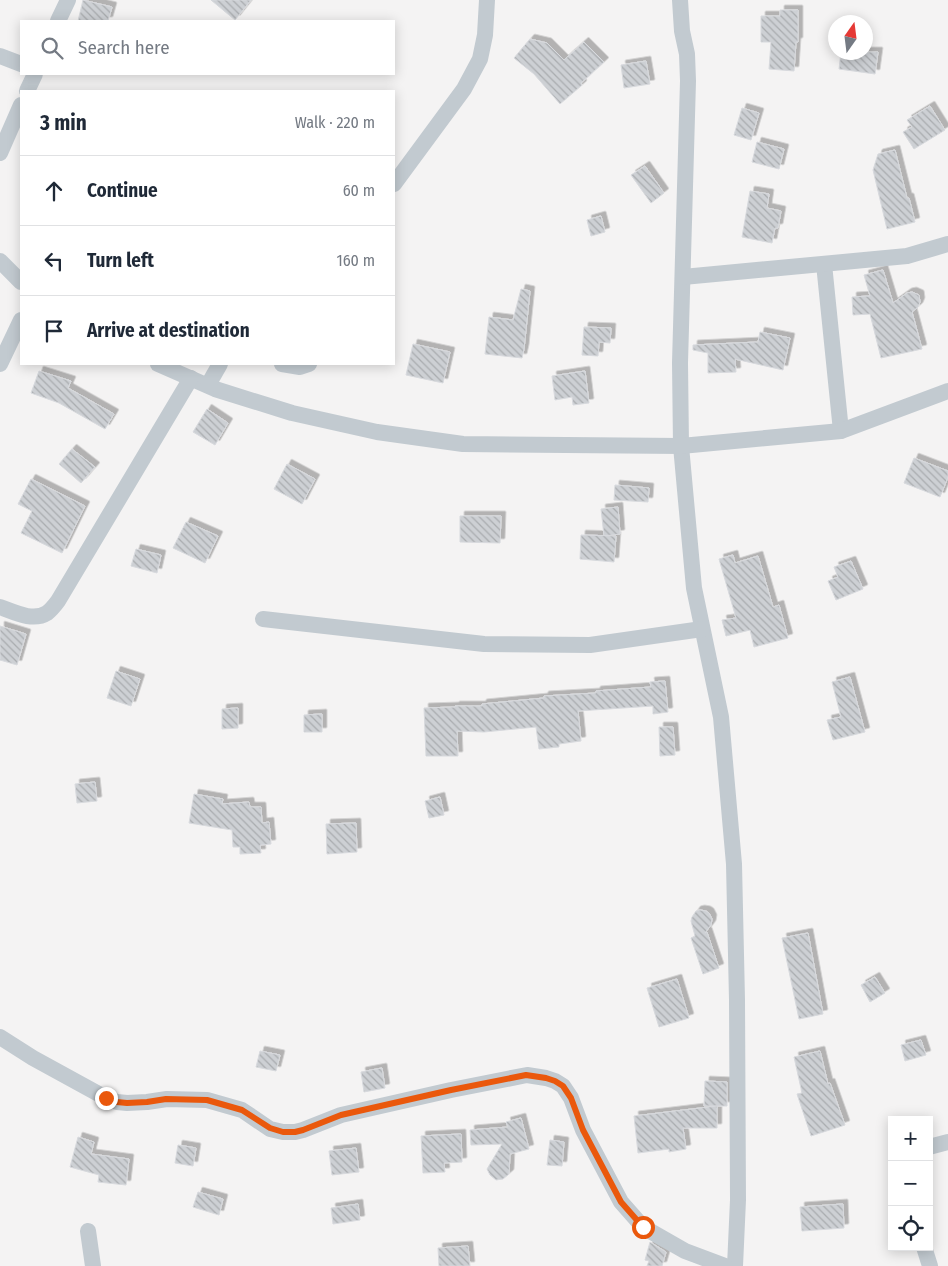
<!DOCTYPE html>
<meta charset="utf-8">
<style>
:root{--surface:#fff;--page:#f2f2f3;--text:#1f2937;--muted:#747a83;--line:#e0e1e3}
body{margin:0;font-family:"Fira Sans Condensed",sans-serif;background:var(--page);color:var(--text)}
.controls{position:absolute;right:15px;bottom:15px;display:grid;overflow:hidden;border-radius:0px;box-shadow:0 2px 12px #0003}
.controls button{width:45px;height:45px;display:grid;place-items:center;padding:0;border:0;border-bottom:1px solid var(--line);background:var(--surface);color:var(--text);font:25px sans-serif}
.compass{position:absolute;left:828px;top:15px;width:45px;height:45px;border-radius:50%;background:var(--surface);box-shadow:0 2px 12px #0003;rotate:14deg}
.stop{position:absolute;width:15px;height:15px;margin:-11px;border:4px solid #ea580c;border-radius:50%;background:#fff}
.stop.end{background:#ea580c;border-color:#fff;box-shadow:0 1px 5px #0008}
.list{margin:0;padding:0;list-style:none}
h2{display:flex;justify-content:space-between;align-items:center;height:65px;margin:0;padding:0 20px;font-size:21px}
h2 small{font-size:16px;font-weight:400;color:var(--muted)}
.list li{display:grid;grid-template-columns:32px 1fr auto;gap:15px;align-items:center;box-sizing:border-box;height:70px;padding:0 20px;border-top:1px solid var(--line)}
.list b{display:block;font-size:19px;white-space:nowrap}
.list em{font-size:16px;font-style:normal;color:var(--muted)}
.icon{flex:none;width:28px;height:28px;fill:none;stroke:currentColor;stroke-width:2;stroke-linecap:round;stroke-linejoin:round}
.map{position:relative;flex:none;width:948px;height:1266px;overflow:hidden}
.search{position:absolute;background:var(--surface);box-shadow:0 2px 12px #0003;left:20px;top:20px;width:375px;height:55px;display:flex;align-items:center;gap:12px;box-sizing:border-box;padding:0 18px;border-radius:0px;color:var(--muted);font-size:19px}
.panel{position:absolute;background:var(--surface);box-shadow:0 2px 12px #0003;left:20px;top:90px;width:375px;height:275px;border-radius:0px}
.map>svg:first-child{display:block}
.building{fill:url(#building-back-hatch);stroke:#d7d9dd;filter:url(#shadow)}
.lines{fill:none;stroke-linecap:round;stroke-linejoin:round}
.minor{stroke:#c2cad0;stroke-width:16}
.route{stroke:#ea580c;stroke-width:6}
</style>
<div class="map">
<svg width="948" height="1266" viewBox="0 0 948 1266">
<defs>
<pattern id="building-back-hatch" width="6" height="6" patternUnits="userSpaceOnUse" patternTransform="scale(1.25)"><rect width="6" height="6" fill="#cdd0d4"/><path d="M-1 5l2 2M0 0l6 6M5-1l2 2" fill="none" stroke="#a9acaf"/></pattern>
<filter id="shadow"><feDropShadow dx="4.5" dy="-4.5" stdDeviation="0" flood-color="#0004"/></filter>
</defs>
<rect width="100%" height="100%" fill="#f4f3f3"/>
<g class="building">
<polygon points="83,0 112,7 108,21 78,21"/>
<polygon points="211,0 251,0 235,20"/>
<polygon points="780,10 798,10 798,42 796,42 794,71 769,69 771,42 761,42 761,16 780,16"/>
<polygon points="530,39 547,43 564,60 584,42 604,62 581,83 582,85 560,104 534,74 514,58"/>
<polygon points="841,52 878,52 875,74 839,69"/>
<polygon points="646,61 650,84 624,88 621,65"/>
<polygon points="930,106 945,130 914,149 903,132 912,127 907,120"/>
<polygon points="742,108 759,113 751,140 734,135"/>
<polygon points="757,142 784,149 779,169 752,162"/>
<polygon points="895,150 907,198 909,198 915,222 887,229 873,170 878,154"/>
<polygon points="645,166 664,193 651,203 631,175"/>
<polygon points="750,191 769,194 767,208 781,211 778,228 775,228 772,243 742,237"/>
<polygon points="601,216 605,232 591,236 587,220"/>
<polygon points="883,270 893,303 907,293 912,292 919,295 920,302 918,307 912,312 922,349 881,358 870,314 853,315 852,297 870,296 864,275"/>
<polygon points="521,289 530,291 524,349 522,358 485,354 489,317 513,320"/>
<polygon points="584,327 611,328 610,343 599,342 598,356 582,355"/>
<polygon points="760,332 790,338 783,370 735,359 736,372 708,373 708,353 693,350 693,345 758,342"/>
<polygon points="413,344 450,352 443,383 406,375"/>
<polygon points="39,371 71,381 68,388 114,414 105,429 59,403 31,393"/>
<polygon points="585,371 589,403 573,405 572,397 555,400 552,376"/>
<polygon points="207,409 228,423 215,445 193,432"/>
<polygon points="72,449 95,467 81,483 59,464"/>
<polygon points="914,458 948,471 948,477 940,497 904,483"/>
<polygon points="287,464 315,479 302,504 274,489"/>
<polygon points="31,479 85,506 62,553 21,533 32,511 18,504"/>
<polygon points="615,485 649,488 648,502 614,500"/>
<polygon points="618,507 620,534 604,536 601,509"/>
<polygon points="460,516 501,516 500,543 460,542"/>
<polygon points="186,522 218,536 205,563 173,548"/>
<polygon points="581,535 616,536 614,562 580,559"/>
<polygon points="136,549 161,555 157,573 131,566"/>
<polygon points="733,555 735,563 758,556 773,607 779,605 788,638 754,647 750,630 726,636 722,620 736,618 719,559"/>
<polygon points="851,561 863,589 836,600 828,581 838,577 834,567"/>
<polygon points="0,626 26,634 17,665 0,660"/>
<polygon points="116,671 140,679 131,706 107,698"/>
<polygon points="850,677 865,732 833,740 827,720 841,717 832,682"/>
<polygon points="665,681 668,712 653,714 653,706 578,711 581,741 559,744 559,747 539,749 536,727 484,732 457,731 458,756 426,756 424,708 455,707 455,706 482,706 482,704 544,698 544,696 596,693 596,691 651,687 650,682"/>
<polygon points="238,708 238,728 222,729 222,709"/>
<polygon points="322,714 322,732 304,732 304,715"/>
<polygon points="659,727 673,727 675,755 660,756"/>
<polygon points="95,782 97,801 77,803 75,784"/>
<polygon points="194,794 223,799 222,804 249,802 250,807 261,807 262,823 269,822 271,844 260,845 261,853 240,854 240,847 233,847 232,830 189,823"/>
<polygon points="440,797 444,815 429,818 425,801"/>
<polygon points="356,823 357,852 327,854 326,824"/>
<polygon points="700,910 706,911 709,913 712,919 711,925 705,933 707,932 719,968 703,974 691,938 695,936 691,921 692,917 696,911"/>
<polygon points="808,933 823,1014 799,1019 782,938"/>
<polygon points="875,977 885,993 870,1002 861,985"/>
<polygon points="677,979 689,1018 659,1027 647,988"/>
<polygon points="921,1040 926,1055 905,1061 901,1045"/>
<polygon points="260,1051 280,1055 276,1071 256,1067"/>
<polygon points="820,1051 828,1084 830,1083 845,1125 811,1136 797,1094 802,1093 794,1057"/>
<polygon points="382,1068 385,1088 364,1092 361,1072"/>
<polygon points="705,1081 727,1082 727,1106 704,1106"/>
<polygon points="717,1106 717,1128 683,1128 686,1149 669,1152 669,1149 638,1153 634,1116"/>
<polygon points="521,1118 529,1149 510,1154 509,1174 503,1179 496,1180 490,1175 487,1169 502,1144 471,1145 470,1130 508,1127 506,1122"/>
<polygon points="461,1134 462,1162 444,1163 445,1172 423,1173 421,1136"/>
<polygon points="78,1137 94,1142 91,1154 129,1159 126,1185 98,1182 99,1175 70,1167"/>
<polygon points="550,1140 564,1142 562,1166 547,1165"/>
<polygon points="178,1145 196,1148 193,1166 175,1163"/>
<polygon points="356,1148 359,1172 332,1175 329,1151"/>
<polygon points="198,1192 223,1199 219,1215 193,1207"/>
<polygon points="358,1204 360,1220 333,1224 331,1208"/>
<polygon points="843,1204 844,1228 802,1231 800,1207"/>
<polygon points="650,1242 666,1252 662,1266 647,1266 649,1261 645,1260"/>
<polygon points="468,1246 470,1266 439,1266 438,1248"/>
</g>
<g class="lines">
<g class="minor">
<polyline points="680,0 682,31 687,54 688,81 680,363 681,446 694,588 721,717 734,864 737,1000 738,1200 735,1266"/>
<polyline points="58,21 68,0"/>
<polyline points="0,56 21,64"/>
<polyline points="27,91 35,74"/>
<polyline points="0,153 21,105"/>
<polyline points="394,184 464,89 480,59 485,35 487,0"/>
<polyline points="0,261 21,282"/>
<polyline points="824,264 841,431"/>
<polyline points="683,277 907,256 948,244"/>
<polyline points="0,364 21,320"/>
<polyline points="158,364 215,389 292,413 377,432 463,444 681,446 841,431 948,391"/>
<polyline points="282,364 300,367 309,364"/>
<polyline points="208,385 220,364"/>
<path d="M0,607C14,612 33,622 47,613C51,610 55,605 58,601L191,378"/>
<polyline points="263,619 484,644 590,645 702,629"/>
<polyline points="0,1037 33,1058 106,1098 117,1102 127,1103 147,1102 167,1099 207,1100 242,1110 270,1129 283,1132 295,1132 303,1130 341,1115 451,1090 527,1075 546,1078 555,1081 563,1086 571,1098 583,1130 621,1202 643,1227 685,1251 725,1266"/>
<polyline points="929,1147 948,1142"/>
<polyline points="88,1231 93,1266"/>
<polyline points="924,1247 930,1266"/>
</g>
</g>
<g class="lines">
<polyline class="route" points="106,1098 117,1102 127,1103 147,1102 166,1099 207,1100 242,1110 270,1128 283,1132 295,1132 303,1130 341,1115 451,1090 526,1075 546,1078 555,1081 563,1086 571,1098 583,1130 621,1202 643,1227"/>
</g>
</svg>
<div class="controls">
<button>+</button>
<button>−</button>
<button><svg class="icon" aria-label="locate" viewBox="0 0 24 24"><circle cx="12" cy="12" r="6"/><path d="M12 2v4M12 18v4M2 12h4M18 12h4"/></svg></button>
</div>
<svg class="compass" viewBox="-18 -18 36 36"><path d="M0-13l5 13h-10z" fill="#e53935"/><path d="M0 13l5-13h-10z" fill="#747a83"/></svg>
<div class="stop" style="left:643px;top:1227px"></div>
<div class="stop end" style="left:106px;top:1098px"></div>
<div class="search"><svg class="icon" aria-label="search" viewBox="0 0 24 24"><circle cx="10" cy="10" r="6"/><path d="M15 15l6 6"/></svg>Search here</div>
<section class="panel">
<h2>3 min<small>Walk · 220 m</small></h2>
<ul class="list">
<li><svg class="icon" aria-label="ahead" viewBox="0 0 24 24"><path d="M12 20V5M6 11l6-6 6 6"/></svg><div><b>Continue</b></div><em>60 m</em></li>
<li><svg class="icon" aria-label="left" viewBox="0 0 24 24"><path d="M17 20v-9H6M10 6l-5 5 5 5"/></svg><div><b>Turn left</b></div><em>160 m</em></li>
<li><svg class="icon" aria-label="arrive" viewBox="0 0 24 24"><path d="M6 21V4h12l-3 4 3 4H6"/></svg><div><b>Arrive at destination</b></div></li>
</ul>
</section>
</div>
